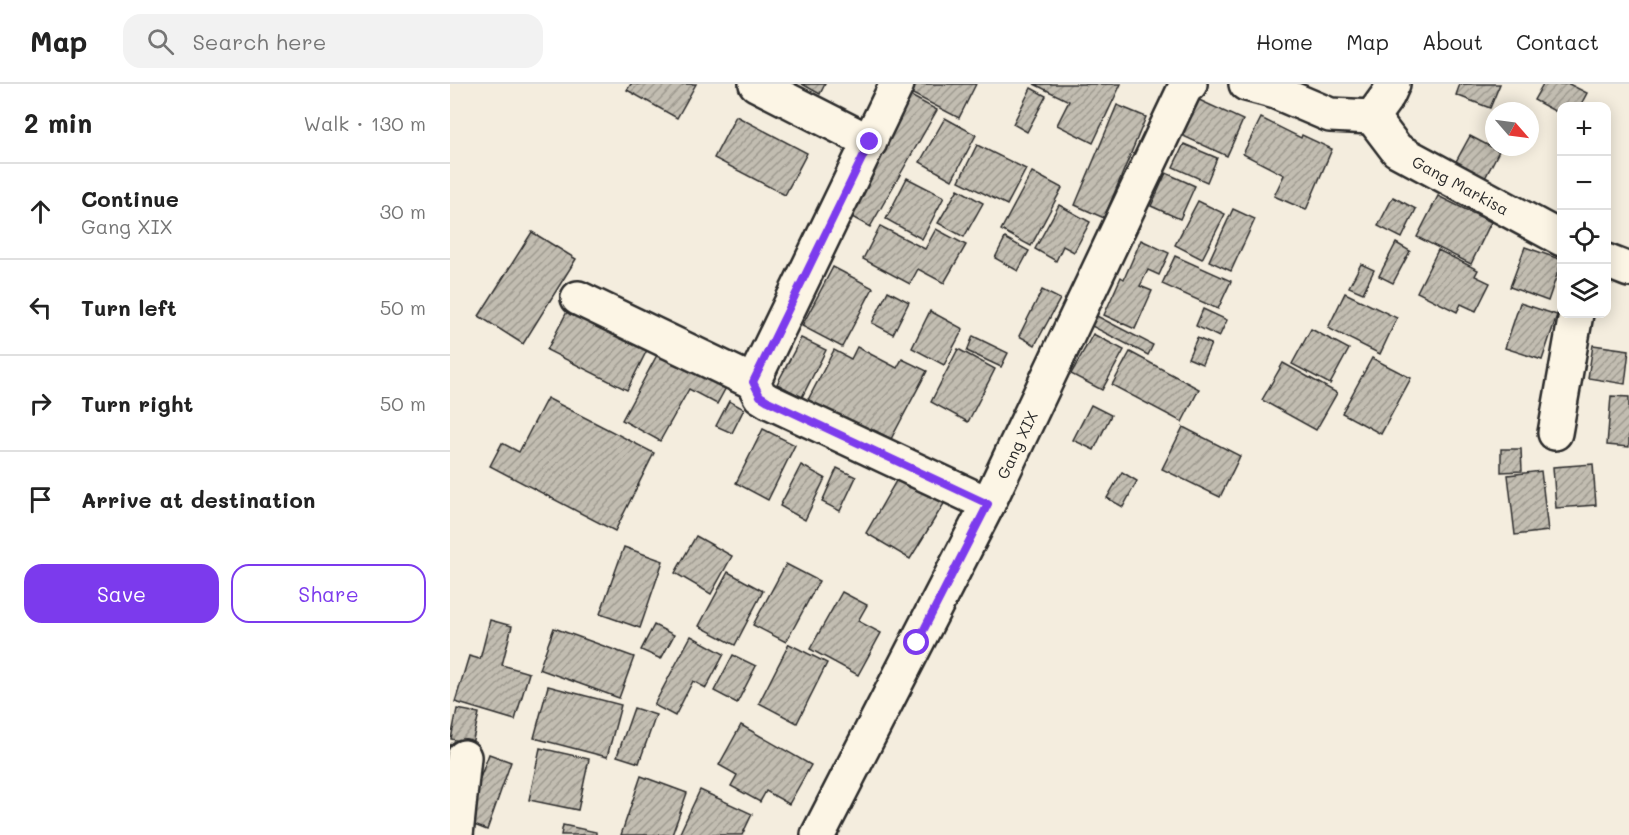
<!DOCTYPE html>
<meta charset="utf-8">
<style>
:root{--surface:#fff;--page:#f2f2f2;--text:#222;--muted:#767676;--line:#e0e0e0;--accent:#7c3aed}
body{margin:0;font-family:Mali,sans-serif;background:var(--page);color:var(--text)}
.controls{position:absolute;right:18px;top:18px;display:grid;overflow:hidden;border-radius:12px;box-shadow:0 3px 15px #0003}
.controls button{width:54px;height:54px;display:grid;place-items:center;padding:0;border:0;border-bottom:2px solid var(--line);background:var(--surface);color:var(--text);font:30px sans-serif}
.compass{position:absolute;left:1035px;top:18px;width:54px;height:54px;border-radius:50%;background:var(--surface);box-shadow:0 3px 15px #0003;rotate:118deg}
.stop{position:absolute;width:18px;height:18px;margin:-14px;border:4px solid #7c3aed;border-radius:50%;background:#fff}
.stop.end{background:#7c3aed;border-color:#fff;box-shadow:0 2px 6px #0008}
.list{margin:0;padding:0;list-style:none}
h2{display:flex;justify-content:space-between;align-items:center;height:78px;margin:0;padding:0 24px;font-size:26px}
h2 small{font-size:20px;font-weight:400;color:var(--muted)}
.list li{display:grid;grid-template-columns:39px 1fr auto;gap:18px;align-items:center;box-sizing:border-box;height:96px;padding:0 24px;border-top:2px solid var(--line)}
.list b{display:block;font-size:22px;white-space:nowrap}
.list p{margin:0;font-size:20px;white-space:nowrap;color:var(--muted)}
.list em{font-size:20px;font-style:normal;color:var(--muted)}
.actions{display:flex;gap:12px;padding:18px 24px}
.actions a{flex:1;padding:14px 0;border:2px solid var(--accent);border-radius:18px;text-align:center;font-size:21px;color:var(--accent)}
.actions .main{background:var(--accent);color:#fff}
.icon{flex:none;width:33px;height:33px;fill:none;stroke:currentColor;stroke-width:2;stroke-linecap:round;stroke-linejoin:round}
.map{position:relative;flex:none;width:1179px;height:751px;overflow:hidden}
header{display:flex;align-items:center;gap:36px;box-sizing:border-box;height:84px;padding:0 30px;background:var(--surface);border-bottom:2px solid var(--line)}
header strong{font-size:28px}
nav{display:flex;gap:33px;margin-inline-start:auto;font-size:21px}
.search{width:420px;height:54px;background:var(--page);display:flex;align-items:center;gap:15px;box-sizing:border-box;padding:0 21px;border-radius:18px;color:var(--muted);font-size:22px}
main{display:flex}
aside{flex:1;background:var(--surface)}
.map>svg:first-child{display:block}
.building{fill:url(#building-hatch);stroke:#2b2b2b;stroke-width:1.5}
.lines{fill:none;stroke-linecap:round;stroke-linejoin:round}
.street-casing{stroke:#2b2b2b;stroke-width:38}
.street{stroke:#fcf5e5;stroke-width:33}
.route{stroke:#7c3aed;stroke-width:8}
.labels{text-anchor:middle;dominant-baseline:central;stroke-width:4.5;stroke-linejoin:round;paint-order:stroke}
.street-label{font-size:16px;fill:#2b2b2b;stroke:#fcf5e5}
</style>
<header>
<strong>Map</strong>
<div class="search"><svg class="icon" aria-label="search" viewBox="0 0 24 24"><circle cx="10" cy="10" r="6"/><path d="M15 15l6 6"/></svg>Search here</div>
<nav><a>Home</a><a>Map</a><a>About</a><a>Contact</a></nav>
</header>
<main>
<aside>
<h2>2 min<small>Walk · 130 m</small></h2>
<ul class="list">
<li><svg class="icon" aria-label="ahead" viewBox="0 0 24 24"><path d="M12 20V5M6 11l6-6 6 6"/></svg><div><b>Continue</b><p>Gang XIX</p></div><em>30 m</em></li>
<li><svg class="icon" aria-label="left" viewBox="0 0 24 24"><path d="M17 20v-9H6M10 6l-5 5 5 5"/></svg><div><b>Turn left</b></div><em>50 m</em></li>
<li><svg class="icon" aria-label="right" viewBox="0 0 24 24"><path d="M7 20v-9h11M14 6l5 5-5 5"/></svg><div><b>Turn right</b></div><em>50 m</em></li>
<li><svg class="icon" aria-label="arrive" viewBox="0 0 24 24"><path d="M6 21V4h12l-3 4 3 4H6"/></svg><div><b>Arrive at destination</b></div></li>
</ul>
<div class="actions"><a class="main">Save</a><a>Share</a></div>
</aside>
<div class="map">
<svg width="1179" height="751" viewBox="0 0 1179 751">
<defs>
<pattern id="building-hatch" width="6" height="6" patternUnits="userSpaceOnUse" patternTransform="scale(1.5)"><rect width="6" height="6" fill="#c2bdb1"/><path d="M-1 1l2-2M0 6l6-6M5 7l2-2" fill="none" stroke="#9e9a90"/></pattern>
</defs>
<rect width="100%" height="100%" fill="#f4edde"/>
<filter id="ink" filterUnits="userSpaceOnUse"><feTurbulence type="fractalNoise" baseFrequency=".0167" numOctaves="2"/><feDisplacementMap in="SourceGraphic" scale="12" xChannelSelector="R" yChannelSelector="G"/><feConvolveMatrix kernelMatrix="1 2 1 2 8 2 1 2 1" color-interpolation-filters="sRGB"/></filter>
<g filter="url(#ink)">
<g class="building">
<polygon points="181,0 246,0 227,34 177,6"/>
<polygon points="352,0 375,0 370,10"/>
<polygon points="456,0 526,0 509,34 453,5"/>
<polygon points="584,0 671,0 643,59 607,41 619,17"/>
<polygon points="1010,0 1050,0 1040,24 1006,11"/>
<polygon points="1093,0 1119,0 1137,9 1130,22 1112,22 1112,31 1084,16"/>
<polygon points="581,4 596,12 577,48 563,40"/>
<polygon points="459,11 487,26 420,143 393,128"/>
<polygon points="747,15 793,36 777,72 731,51"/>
<polygon points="667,21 696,33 654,134 625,121"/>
<polygon points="286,32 357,69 335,111 264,74"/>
<polygon points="495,34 526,51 502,96 470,78"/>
<polygon points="811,34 851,54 852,51 882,65 856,126 824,112 834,91 793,70"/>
<polygon points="1020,52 1049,67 1033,98 1003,83"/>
<polygon points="734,60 767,74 757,98 723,83"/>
<polygon points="527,61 576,85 557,121 509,97"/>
<polygon points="582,88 612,104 581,162 551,146"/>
<polygon points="716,89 745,102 730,135 701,122"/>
<polygon points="457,94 494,113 472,155 436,135"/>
<polygon points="508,105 533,119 514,153 488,139"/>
<polygon points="988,112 1041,138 1021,180 967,153"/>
<polygon points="943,113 966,125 952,154 928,142"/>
<polygon points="748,117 775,130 752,175 725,161"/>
<polygon points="609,121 640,138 624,168 613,162 606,177 585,165"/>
<polygon points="783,125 805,135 781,187 759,177"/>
<polygon points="430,142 475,165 486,145 516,161 494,199 468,185 460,200 413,175"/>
<polygon points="82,148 126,175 73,260 29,232"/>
<polygon points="555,154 579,167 568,187 545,174"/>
<polygon points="691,156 719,169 709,191 698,186 690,202 702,207 685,245 654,231 671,193 674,195"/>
<polygon points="946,159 960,167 943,199 929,192"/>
<polygon points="1075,163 1112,176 1098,217 1060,203"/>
<polygon points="988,166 1028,186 1025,192 1040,199 1026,227 1011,220 1007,228 967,208"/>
<polygon points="725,172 781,197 768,225 712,200"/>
<polygon points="911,180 924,186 913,209 899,203"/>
<polygon points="383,183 423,204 392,263 352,242"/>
<polygon points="592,206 610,215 585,261 569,252"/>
<polygon points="438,207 459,218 443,250 422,239"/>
<polygon points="895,209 947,234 930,270 878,244"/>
<polygon points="1070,219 1107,231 1092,276 1055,264"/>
<polygon points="119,224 198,264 177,306 97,266"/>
<polygon points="753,225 777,236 769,253 746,242"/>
<polygon points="480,227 513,245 494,281 462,264"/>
<polygon points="639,228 703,261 698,271 634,238"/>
<polygon points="861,245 899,265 880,300 842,280"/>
<polygon points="643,250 674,266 652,306 621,290"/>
<polygon points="523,252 558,269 551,283 517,267"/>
<polygon points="351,254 376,266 352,313 327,300"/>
<polygon points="747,254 761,260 752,280 738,274"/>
<polygon points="213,260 280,296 267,320 239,305 210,357 172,336"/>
<polygon points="1143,261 1179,266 1175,300 1138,294"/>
<polygon points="407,263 447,284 452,275 477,287 441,355 424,346 422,349 358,316 384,266 401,275"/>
<polygon points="508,265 545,285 518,338 481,318"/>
<polygon points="680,268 749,305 732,338 662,301"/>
<polygon points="922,274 961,294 931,350 892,329"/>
<polygon points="833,279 887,309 866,346 812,316"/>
<polygon points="1161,312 1179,313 1179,363 1157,361"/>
<polygon points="97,314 204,369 165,447 40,382 52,359 69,368"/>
<polygon points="279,317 294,325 282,349 266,342"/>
<polygon points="641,321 661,331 644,366 623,356"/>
<polygon points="733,343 790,372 770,413 712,385"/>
<polygon points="313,345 345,361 318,416 286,399"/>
<polygon points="1051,365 1071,365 1072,387 1051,388"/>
<polygon points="1143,380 1146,421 1106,424 1103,383"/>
<polygon points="351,381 375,394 355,436 330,422"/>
<polygon points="387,384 406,393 390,427 372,418"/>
<polygon points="1091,387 1098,447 1065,451 1058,391"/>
<polygon points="672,388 687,397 673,423 657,414"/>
<polygon points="450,390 495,418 460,475 416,449"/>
<polygon points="246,452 282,472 261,510 225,489"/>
<polygon points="174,463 213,477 190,544 150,530"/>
<polygon points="336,480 369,497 336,558 303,541"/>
<polygon points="278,488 313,507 285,561 249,542"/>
<polygon points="392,508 417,521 408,537 431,549 408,591 360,565"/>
<polygon points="40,536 62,542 52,581 79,589 65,636 5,618 19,572 30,575"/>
<polygon points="204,541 224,551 211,575 191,566"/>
<polygon points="104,544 184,573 169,614 89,585"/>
<polygon points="241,552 274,570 256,604 243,597 225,632 204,621"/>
<polygon points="339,560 377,579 347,639 309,619"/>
<polygon points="283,571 306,582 287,619 264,607"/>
<polygon points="98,602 171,621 157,673 84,654"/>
<polygon points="184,624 206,631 189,679 167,672"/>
<polygon points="7,625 29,629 22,660 1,655"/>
<polygon points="291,641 361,681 339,720 316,707 310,718 281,702 287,691 269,681"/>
<polygon points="90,664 139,675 128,726 79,716"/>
<polygon points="39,670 61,678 37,746 14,737"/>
<polygon points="191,692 237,709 222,751 171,751"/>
<polygon points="250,706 302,730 292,751 229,751"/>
<polygon points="113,741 146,748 146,751 111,751"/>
</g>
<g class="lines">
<g class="street-casing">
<g id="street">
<polyline points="306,0 420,58"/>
<polyline points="447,0 303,298 310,312 318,317 538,420"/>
<polyline points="796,0 826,8 880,31 922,33"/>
<path id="s1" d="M922,33L947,66L1112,155"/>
<polyline points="922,33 938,11 943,0"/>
<polyline points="1156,177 1179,186"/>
<polyline points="128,214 303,298"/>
<polyline points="1105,349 1126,230"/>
<polyline points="6,751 14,673"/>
<path id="s2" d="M368,751L538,420L735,4L740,0"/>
</g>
</g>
<use href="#street" class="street"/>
</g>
</g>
<g class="lines" filter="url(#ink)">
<polyline class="route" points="420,58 303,298 310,312 318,317 538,420 467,559"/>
</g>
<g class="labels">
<g class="street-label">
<text stroke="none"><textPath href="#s1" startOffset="114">Gang Markisa</textPath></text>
<text stroke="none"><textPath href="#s2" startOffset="438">Gang XIX</textPath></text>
</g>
</g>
</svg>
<div class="controls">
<button>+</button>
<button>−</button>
<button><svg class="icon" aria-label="locate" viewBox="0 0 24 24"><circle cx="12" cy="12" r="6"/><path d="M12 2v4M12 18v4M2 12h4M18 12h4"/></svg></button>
<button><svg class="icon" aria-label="layers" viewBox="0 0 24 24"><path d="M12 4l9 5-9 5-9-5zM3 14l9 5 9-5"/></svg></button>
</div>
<svg class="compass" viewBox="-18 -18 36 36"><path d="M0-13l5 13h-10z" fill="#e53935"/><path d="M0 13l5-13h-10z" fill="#767676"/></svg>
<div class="stop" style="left:467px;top:559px"></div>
<div class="stop end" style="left:420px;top:58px"></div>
</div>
</main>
